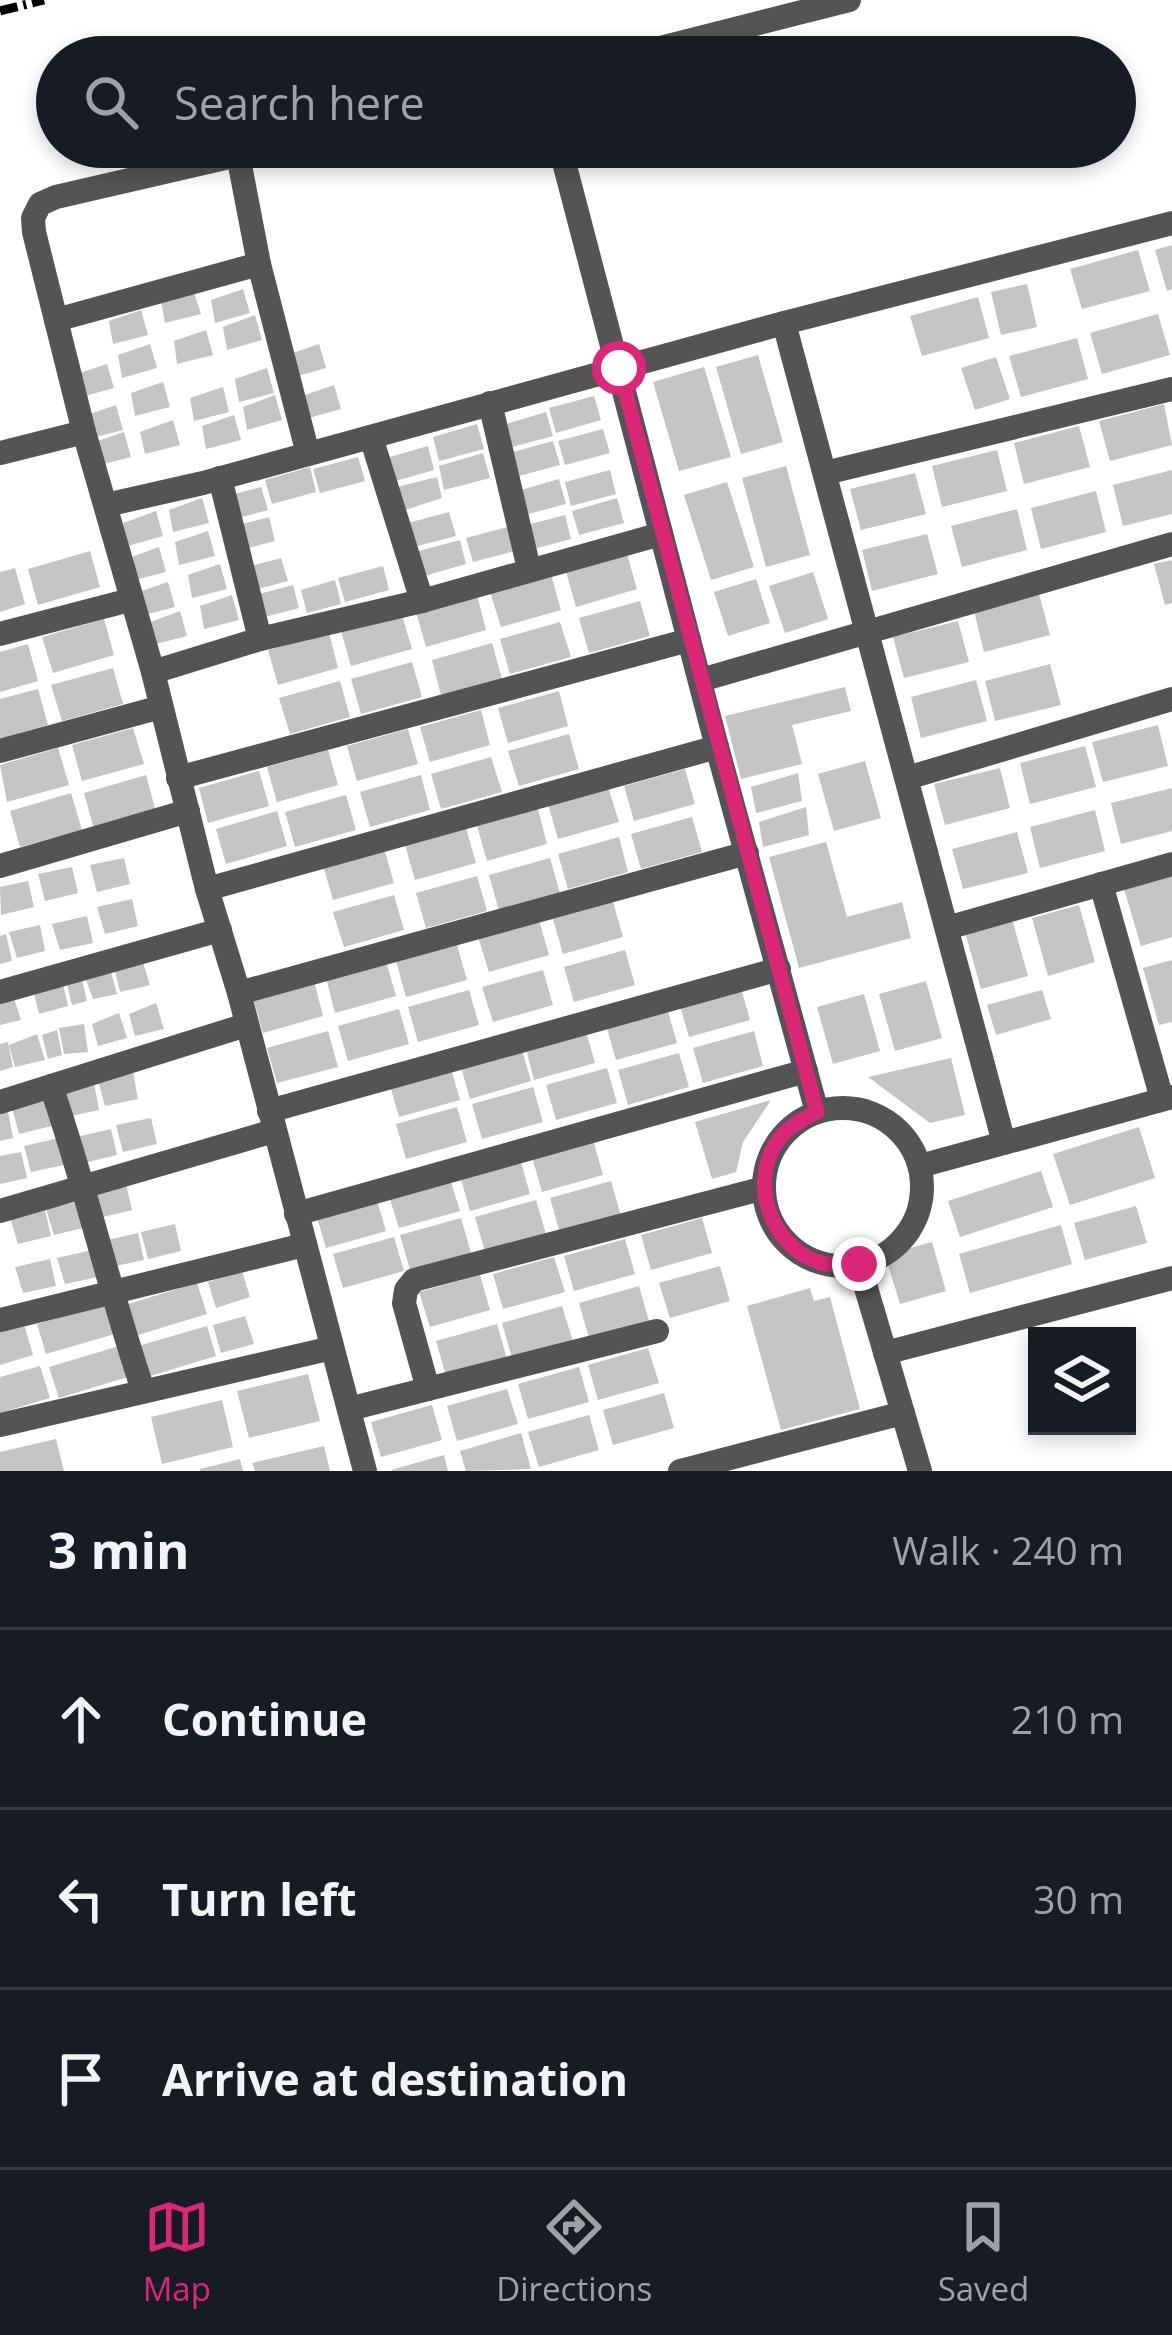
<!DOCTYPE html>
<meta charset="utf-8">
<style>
:root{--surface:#171b24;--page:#242831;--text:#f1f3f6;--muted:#9ea1a6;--line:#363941;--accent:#db2777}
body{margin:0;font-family:"Open Sans",sans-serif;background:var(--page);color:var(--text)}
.controls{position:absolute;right:36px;bottom:36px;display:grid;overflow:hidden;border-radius:0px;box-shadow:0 6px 18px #0003}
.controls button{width:108px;height:108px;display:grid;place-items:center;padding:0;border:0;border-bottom:3px solid var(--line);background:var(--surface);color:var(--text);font:60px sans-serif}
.stop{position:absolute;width:36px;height:36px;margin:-27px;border:9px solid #db2777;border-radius:50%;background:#fff}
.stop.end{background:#db2777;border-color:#fff;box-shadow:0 3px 12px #0008}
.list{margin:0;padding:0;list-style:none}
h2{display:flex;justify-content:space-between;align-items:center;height:156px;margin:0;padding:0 48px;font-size:51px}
h2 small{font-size:39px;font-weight:400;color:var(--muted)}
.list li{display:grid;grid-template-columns:78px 1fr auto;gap:36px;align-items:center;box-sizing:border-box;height:180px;padding:0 48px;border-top:3px solid var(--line)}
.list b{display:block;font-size:45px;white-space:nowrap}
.list em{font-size:39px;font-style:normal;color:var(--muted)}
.icon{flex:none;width:66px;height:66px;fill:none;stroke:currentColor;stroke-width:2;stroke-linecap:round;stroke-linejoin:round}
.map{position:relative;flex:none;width:1172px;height:1471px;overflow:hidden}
.search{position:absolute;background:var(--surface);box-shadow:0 6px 18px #0003;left:36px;right:36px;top:36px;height:132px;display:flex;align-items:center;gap:30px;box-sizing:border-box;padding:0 42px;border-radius:66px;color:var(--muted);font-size:45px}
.sheet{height:696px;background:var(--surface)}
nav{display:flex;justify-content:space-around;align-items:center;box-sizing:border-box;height:168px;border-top:3px solid var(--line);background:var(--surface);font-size:33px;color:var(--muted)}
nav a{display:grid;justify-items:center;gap:6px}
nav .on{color:var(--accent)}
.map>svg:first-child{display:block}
.building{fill:#c4c4c4}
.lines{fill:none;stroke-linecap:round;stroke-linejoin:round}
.minor{stroke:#545454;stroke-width:24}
.rail{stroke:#000;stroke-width:9;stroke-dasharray:18 6 3 6;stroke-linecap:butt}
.route{stroke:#db2777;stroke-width:15}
</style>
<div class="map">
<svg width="1172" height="1471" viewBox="0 0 1172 1471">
<rect width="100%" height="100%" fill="#fff"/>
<g class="building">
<polygon points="1172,245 1172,289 1167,291 1155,250"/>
<polygon points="1138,250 1150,291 1082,309 1070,269"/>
<polygon points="1027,284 1037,327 1001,335 991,292"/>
<polygon points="193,289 201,314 165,323 161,301"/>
<polygon points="243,289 250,313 215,323 211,300"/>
<polygon points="978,297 989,338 922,356 910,316"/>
<polygon points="141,310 148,335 113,344 109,321"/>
<polygon points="1158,314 1170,355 1102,374 1090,333"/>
<polygon points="255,315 262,340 227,350 223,327"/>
<polygon points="206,330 213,355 177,364 174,341"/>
<polygon points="1077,338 1088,379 1021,397 1009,356"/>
<polygon points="150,344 157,368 122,378 118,355"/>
<polygon points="319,344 326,368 291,378 287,355"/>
<polygon points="758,355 783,442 741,454 716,367"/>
<polygon points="996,357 1010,399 975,410 961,368"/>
<polygon points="107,364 114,388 78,398 74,375"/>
<polygon points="704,367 731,457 679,471 653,382"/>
<polygon points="267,368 274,393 239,402 235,379"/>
<polygon points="163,382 170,407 135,416 131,393"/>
<polygon points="334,385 341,409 305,419 302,396"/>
<polygon points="223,387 229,412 194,421 190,398"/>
<polygon points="275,395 282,420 247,430 243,407"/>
<polygon points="594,396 601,420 556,433 549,408"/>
<polygon points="1164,404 1172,445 1110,461 1099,421"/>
<polygon points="116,405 123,430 88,439 84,416"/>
<polygon points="546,412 553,436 508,448 503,425"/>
<polygon points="234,415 241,440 206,449 202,426"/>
<polygon points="173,420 180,445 145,454 140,432"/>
<polygon points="477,424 484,449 439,461 433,437"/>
<polygon points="1079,426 1090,467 1024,484 1014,443"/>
<polygon points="603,429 610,453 565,465 558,441"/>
<polygon points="124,432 131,457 96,466 92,443"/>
<polygon points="553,441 560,465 515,477 509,453"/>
<polygon points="428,446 434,470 389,483 383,459"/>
<polygon points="997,450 1007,491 942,507 932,466"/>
<polygon points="483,453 490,478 444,490 439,466"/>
<polygon points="358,457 365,481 320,493 313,469"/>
<polygon points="786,466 810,555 766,567 742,478"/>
<polygon points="310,467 316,492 272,504 265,480"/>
<polygon points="610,470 616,494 571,506 565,482"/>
<polygon points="1172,470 1172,514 1123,526 1113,485"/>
<polygon points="915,473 926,514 861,530 850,489"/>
<polygon points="437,477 442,498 402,511 397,487"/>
<polygon points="559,479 566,504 521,516 514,492"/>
<polygon points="727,482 754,567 711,580 684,495"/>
<polygon points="261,487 268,510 234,519 227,496"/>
<polygon points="1096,491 1106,532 1041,549 1031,508"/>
<polygon points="202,498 209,523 173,532 169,510"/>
<polygon points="617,498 624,523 579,535 572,511"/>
<polygon points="1017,509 1027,550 962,567 951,526"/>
<polygon points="156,511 163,536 128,546 123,523"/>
<polygon points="449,512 456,536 410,548 404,524"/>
<polygon points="565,515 571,539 530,550 523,526"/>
<polygon points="269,517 275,541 241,550 235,526"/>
<polygon points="511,526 518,550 473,562 466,538"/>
<polygon points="208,531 215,556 179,565 175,542"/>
<polygon points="927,534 938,574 872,591 862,550"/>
<polygon points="460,540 466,564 421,577 415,552"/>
<polygon points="159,547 166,572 131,581 126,559"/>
<polygon points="90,551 100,587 38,605 28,569"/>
<polygon points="627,554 637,589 576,607 566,572"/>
<polygon points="281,558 288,581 254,590 248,567"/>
<polygon points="1172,560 1172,603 1165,605 1154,564"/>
<polygon points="220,564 227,589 192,598 188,575"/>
<polygon points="383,566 389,590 345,602 338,578"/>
<polygon points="15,568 25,604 0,612 0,572"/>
<polygon points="813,572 828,619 785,633 769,586"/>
<polygon points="551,575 561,610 501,627 490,592"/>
<polygon points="756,579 770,623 728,636 714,592"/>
<polygon points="335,580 341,604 307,613 301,590"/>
<polygon points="168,582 175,607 140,616 136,593"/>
<polygon points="293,585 299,608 265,617 259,594"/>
<polygon points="1039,594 1050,635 984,652 974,611"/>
<polygon points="232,595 239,620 204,629 200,606"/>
<polygon points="477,595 486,630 426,647 416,612"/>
<polygon points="640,601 650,636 589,653 579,618"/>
<polygon points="180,611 187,636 152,645 148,623"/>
<polygon points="402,615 412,649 351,666 341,631"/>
<polygon points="104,619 114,655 53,673 42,637"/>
<polygon points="958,621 969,662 904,678 893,637"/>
<polygon points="560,622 571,657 510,674 500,639"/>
<polygon points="329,633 338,668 278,685 268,650"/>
<polygon points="492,643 502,679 441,695 432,660"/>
<polygon points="28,644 38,681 0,692 0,652"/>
<polygon points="412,662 422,697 361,714 351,679"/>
<polygon points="1050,664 1061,705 995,721 985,681"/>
<polygon points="113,668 123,704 62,721 51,685"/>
<polygon points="976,680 987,721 921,738 911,697"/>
<polygon points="340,681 350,717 290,734 279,698"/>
<polygon points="845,687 851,711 792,725 802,764 741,779 725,716"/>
<polygon points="38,689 48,725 0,739 0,699"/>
<polygon points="559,691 568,726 508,743 498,708"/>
<polygon points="481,710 490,745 430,762 420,727"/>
<polygon points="1158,725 1168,766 1103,782 1092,742"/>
<polygon points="133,728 144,764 82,781 72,745"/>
<polygon points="408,729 418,764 357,781 347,746"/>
<polygon points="569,734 579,769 519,786 508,751"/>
<polygon points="1085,746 1096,787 1030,804 1020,763"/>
<polygon points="58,748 69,785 7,802 0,765"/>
<polygon points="328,750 338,785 277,802 267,767"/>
<polygon points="491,757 502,792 441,809 431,774"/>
<polygon points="865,761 881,818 834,831 818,774"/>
<polygon points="1000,768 1010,808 945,825 934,784"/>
<polygon points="685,769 695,804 634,821 624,786"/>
<polygon points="259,771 269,806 208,823 199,788"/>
<polygon points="798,773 802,801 756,813 751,787"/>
<polygon points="146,775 156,812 94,829 84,793"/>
<polygon points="421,775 430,810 370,827 360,792"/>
<polygon points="608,787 619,822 558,839 548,804"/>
<polygon points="1172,788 1172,831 1121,844 1111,803"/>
<polygon points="71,793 82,830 20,847 10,811"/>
<polygon points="346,795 356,830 295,847 285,812"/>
<polygon points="806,807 809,835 763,847 759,822"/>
<polygon points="538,809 547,844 487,861 477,826"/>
<polygon points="1095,810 1105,851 1040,868 1030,827"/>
<polygon points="277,811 287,846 226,864 216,829"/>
<polygon points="692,817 702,852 641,869 631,834"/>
<polygon points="466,828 476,863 415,880 405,845"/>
<polygon points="1017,832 1028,873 963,889 952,849"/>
<polygon points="619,837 628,872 568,889 558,854"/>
<polygon points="826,842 847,917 902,902 911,938 799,968 769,857"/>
<polygon points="384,848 394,883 333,900 323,865"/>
<polygon points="124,858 130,884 97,892 90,865"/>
<polygon points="550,858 560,893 499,911 489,875"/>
<polygon points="72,867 78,893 45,901 38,874"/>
<polygon points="477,876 487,911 426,928 416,893"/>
<polygon points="1172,876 1172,937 1141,946 1124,889"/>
<polygon points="28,881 34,907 1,915 0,887"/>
<polygon points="394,895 404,930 344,947 333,912"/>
<polygon points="132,899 138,926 105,934 97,907"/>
<polygon points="613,902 623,937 563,954 553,919"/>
<polygon points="1079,905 1095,962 1048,976 1032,918"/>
<polygon points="87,916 93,943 60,950 52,924"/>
<polygon points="1012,919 1028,976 981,989 965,932"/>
<polygon points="539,920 549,955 489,972 478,937"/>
<polygon points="40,925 45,951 17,958 9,932"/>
<polygon points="6,934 12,961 0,964 0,936"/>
<polygon points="457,945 467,980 406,997 396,961"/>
<polygon points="625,950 635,985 574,1002 564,967"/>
<polygon points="142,959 150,985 120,992 115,971"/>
<polygon points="1172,960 1172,1022 1159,1025 1143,968"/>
<polygon points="386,961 396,996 335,1013 326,978"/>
<polygon points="110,968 117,994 93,999 85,977"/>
<polygon points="543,970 553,1005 493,1022 482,987"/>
<polygon points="81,976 87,1001 72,1005 66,980"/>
<polygon points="62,980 68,1006 39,1014 33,989"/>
<polygon points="314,981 323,1016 263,1033 253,998"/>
<polygon points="926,981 942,1038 895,1051 879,994"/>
<polygon points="740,985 750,1020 689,1037 679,1002"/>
<polygon points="469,990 479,1025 418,1042 408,1007"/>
<polygon points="1042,990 1051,1019 996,1035 987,1005"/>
<polygon points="864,994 880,1051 833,1064 817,1007"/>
<polygon points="13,995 21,1020 0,1025 0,1000"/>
<polygon points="156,1003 164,1029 135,1036 129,1014"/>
<polygon points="667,1008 677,1043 616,1060 606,1025"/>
<polygon points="399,1009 409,1044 348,1061 338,1026"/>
<polygon points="119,1013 127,1038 98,1046 92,1024"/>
<polygon points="84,1024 88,1052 64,1054 59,1028"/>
<polygon points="585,1028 595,1063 534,1080 525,1045"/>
<polygon points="57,1030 62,1055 48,1059 42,1035"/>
<polygon points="328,1031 338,1067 277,1083 267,1048"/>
<polygon points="754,1031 763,1066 703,1083 693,1048"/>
<polygon points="37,1034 45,1060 15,1067 9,1045"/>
<polygon points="8,1042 13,1067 0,1071 0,1044"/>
<polygon points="521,1047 531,1081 470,1099 460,1064"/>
<polygon points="679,1053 689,1087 628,1105 618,1070"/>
<polygon points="951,1058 965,1115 930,1123 868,1077"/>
<polygon points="450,1065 460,1100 399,1117 389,1082"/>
<polygon points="607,1068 617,1103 556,1120 546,1085"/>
<polygon points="133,1072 138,1099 105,1106 98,1080"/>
<polygon points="94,1083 99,1110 66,1117 59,1091"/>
<polygon points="533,1087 543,1122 482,1139 472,1104"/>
<polygon points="47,1100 52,1126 19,1134 12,1108"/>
<polygon points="771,1100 743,1142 736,1172 712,1179 695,1122"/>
<polygon points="457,1107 467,1142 406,1159 396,1124"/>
<polygon points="8,1112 13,1138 0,1141 0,1113"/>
<polygon points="151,1118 157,1144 123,1152 116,1125"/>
<polygon points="1139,1127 1155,1178 1070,1205 1053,1154"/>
<polygon points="111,1129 117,1155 84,1163 76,1137"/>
<polygon points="59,1138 64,1165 31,1172 24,1146"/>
<polygon points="593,1140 603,1175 542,1192 532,1157"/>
<polygon points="21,1152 27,1178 0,1184 0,1156"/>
<polygon points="520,1159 530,1194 470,1211 460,1176"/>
<polygon points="1041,1171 1053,1207 960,1237 948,1201"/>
<polygon points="449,1176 460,1211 399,1228 388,1193"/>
<polygon points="611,1181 621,1216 560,1233 550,1198"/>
<polygon points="126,1184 132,1210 99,1218 91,1191"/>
<polygon points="376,1197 386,1231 326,1248 316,1214"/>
<polygon points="536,1200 546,1234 485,1252 475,1217"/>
<polygon points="81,1201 87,1227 54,1235 46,1209"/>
<polygon points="1136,1206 1147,1243 1085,1260 1074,1223"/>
<polygon points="45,1210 51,1236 18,1244 10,1217"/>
<polygon points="461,1218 471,1253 410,1270 400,1235"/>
<polygon points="702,1218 712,1253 651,1270 641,1235"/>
<polygon points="175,1224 181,1251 148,1259 141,1232"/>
<polygon points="1061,1225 1072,1264 970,1293 959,1254"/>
<polygon points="138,1233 144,1260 111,1267 103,1241"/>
<polygon points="394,1237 404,1271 343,1288 333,1254"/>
<polygon points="625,1239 635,1274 574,1291 564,1256"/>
<polygon points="932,1242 946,1291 900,1304 885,1255"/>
<polygon points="92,1250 98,1277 65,1284 57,1258"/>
<polygon points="554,1257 565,1292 503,1309 493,1274"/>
<polygon points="50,1259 56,1286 23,1293 15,1267"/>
<polygon points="720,1266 730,1301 670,1318 659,1283"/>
<polygon points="242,1271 250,1297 216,1308 208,1282"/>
<polygon points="480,1275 490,1310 430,1327 419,1292"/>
<polygon points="197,1283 207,1314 138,1335 128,1304"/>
<polygon points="639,1286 649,1321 589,1338 579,1303"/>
<polygon points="810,1288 814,1301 830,1297 860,1409 781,1430 747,1306"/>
<polygon points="106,1303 115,1334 46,1354 37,1324"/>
<polygon points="562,1306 573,1342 512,1358 502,1323"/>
<polygon points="245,1316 254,1344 221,1353 213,1325"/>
<polygon points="24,1324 33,1355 0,1365 0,1331"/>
<polygon points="497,1324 507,1359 446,1376 436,1341"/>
<polygon points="207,1326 216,1356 147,1377 138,1346"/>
<polygon points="119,1346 128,1377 59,1398 49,1367"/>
<polygon points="648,1348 659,1383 598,1400 588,1365"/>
<polygon points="40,1366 50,1398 0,1413 0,1377"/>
<polygon points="579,1367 589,1402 528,1419 518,1384"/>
<polygon points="308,1374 320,1421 249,1438 237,1391"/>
<polygon points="507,1389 518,1424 457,1441 447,1406"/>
<polygon points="664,1393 674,1428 613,1445 603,1410"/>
<polygon points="222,1400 233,1447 162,1464 151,1417"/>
<polygon points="432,1405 442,1440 381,1457 371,1422"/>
<polygon points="589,1415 599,1450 539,1467 528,1432"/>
<polygon points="521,1433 531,1469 466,1471 460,1451"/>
<polygon points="56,1439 64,1471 0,1471 0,1452"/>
<polygon points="324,1446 330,1471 255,1471 252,1463"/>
<polygon points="444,1455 448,1471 392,1471 391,1470"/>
<polygon points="240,1459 243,1471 200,1471 200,1469"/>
</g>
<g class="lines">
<g class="minor">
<polyline points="625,57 849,0"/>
<polyline points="560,147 717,747 817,1112"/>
<polyline points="238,155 56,197 40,204 33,218 34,232 84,432 153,672 207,889 239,993 365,1471"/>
<polyline points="259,264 238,155 268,147"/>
<polyline points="56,320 259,264 308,454"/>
<polyline points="784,323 1004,1143"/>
<polyline points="490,403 529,569"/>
<polyline points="371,437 422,601"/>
<polyline points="0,453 84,432"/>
<polyline points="825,473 1172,389"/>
<polyline points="220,478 260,639"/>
<polyline points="106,505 203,483 784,323 1172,223"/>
<polyline points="0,634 130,600"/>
<polyline points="153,672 260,639 422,601 661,534"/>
<polyline points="701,680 1172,544"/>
<polyline points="0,751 161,707"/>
<polyline points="178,778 689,640"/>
<polyline points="907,778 1172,699"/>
<polyline points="0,866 188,811"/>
<polyline points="1101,884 1162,1099"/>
<polyline points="207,889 717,747"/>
<polyline points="947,928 1172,864"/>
<polyline points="0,992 220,930"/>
<polyline points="239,993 747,853"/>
<path d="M51,1086C86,1187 109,1290 143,1390"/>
<polyline points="0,1102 246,1025"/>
<circle cx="843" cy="1187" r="79"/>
<polyline points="269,1111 779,969"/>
<polyline points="920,1166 1172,1097"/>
<polyline points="0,1211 274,1131"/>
<polyline points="296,1214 806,1071"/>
<polyline points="859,1264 920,1471"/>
<polyline points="0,1320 304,1245"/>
<polyline points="885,1353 1172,1278"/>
<polyline points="428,1389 404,1303 406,1290 414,1280 764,1188"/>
<polyline points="349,1409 657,1331"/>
<polyline points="0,1425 332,1348"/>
<polyline points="680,1471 903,1413"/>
</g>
<polyline class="rail" points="0,11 44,0"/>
</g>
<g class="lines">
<path class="route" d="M619,368L817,1112C803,1119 789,1126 779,1139C747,1182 771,1248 821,1263C833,1266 847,1264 859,1264"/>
</g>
</svg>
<div class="controls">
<button><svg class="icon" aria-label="layers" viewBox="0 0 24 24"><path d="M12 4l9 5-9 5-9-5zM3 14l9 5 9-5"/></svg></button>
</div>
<div class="stop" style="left:619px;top:368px"></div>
<div class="stop end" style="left:859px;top:1264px"></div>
<div class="search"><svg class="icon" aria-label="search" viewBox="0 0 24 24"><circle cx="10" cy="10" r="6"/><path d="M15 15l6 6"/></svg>Search here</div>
</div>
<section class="sheet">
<h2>3 min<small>Walk · 240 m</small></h2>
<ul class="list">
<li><svg class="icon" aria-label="ahead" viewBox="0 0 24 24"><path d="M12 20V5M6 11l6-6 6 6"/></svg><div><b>Continue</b></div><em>210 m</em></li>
<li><svg class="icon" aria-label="left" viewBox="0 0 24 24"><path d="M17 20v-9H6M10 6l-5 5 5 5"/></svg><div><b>Turn left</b></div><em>30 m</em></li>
<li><svg class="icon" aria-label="arrive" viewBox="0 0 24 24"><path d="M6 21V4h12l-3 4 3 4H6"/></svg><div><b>Arrive at destination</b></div></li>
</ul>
</section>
<nav>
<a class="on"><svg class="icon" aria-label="map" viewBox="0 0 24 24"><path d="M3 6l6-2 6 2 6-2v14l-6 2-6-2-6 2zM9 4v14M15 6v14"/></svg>Map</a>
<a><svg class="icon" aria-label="directions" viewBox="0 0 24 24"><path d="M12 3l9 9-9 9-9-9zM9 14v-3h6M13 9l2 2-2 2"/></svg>Directions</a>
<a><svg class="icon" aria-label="saved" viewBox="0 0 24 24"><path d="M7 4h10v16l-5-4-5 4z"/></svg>Saved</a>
</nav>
